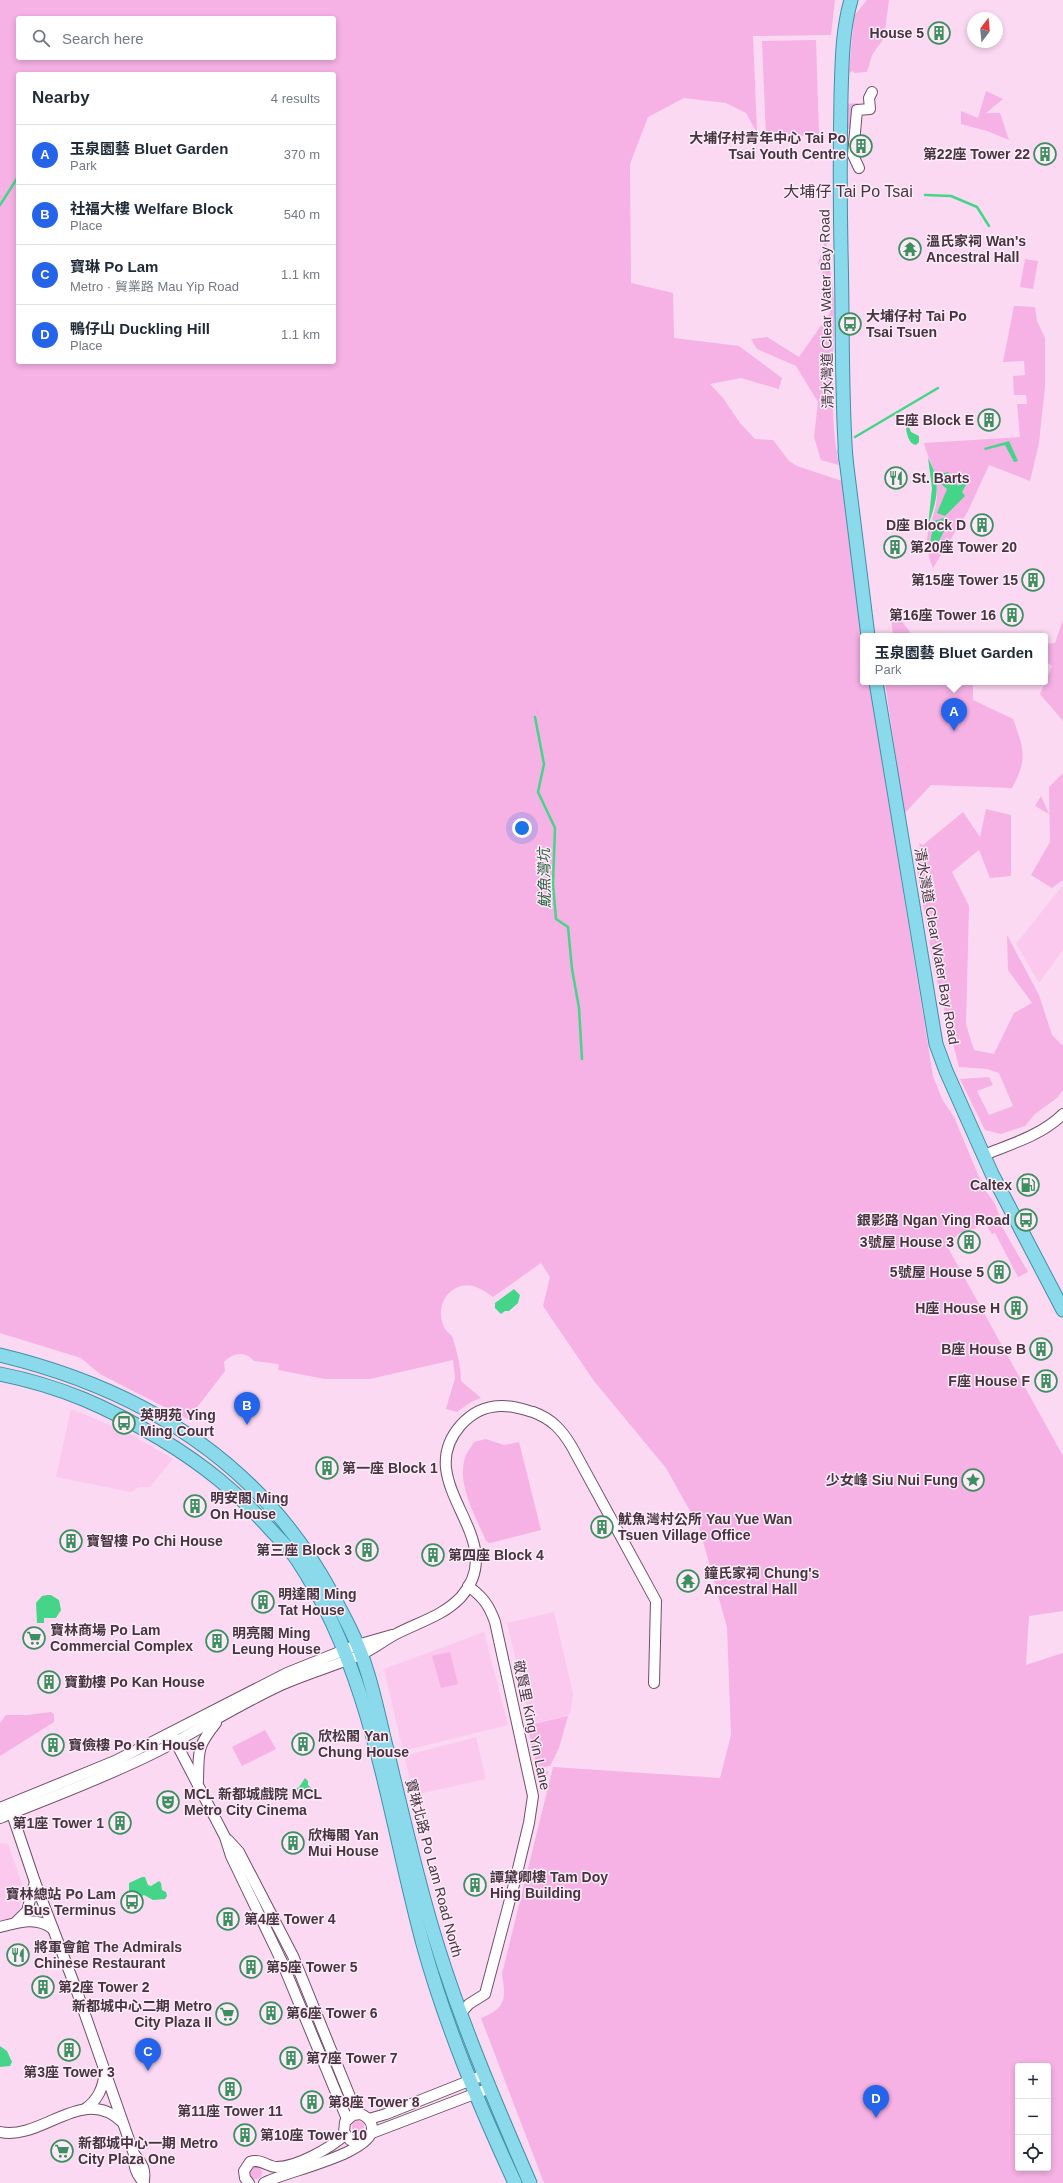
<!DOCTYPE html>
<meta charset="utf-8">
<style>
:root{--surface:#fff;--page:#f2f2f3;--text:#1f2937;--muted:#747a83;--line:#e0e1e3;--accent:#2563eb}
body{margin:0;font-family:Arial,"Noto Sans TC",sans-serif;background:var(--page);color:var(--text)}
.controls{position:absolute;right:12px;bottom:12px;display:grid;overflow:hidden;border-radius:4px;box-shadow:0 2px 6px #0003}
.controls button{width:36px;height:36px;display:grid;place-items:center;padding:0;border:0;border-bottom:1px solid var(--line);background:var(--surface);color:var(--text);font:20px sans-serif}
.compass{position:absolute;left:967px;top:12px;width:36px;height:36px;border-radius:50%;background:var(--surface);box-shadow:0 2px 6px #0003;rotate:16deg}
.you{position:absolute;left:522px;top:828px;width:14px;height:14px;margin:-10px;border:3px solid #fff;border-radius:50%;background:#1a73e8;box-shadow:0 0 0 6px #1a73e833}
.badge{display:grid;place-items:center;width:26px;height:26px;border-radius:50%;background:var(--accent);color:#fff;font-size:13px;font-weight:700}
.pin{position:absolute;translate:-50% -33px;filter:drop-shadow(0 1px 2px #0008)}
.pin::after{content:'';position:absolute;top:21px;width:14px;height:12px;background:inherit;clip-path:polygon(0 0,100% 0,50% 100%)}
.popup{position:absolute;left:860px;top:633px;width:188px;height:52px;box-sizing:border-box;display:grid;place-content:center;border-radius:4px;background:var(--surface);filter:drop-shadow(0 1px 3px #0005);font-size:13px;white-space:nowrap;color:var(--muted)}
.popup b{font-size:15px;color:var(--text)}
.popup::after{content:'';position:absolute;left:50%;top:100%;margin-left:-8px;border:8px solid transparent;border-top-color:var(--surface)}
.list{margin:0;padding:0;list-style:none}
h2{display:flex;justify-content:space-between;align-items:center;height:52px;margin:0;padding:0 16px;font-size:17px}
h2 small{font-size:13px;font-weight:400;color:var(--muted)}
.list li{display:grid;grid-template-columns:26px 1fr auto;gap:12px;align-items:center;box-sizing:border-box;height:60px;padding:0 16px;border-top:1px solid var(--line)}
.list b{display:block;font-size:15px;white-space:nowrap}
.list p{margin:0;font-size:13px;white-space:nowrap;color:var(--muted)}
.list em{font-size:13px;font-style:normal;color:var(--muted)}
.icon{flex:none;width:22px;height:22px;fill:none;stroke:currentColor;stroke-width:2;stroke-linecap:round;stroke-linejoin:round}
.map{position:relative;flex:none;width:1063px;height:2183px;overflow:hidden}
.search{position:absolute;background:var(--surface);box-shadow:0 2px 6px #0003;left:16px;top:16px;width:320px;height:44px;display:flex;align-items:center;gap:10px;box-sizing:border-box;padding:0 14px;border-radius:4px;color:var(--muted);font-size:15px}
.panel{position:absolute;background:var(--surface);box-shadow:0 2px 6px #0003;left:16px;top:72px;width:320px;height:292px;border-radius:4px}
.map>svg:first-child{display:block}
.built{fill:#fac9ed}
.green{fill:#f6b1e5;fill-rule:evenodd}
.water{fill:#45d589}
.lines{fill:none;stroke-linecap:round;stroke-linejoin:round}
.stream{stroke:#45d589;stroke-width:2.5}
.minor-casing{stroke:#724f69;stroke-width:12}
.major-casing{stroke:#4090a7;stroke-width:15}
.minor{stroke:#fff;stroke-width:10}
.major{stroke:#8bdaeb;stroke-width:13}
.labels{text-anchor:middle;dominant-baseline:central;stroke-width:3;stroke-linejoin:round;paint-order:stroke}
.poi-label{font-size:14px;font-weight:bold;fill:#463541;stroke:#fdecf8;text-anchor:start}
.street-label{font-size:14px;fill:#463541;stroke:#fdecf8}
.water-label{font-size:15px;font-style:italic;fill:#2a5f40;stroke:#fdecf8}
.quarter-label{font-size:16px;fill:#463541;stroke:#fdecf8}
</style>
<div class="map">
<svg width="1063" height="2183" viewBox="0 0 1063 2183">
<rect width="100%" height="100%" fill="#fbd9f2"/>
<g class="built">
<polygon points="1063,885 1063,950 1039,983 1016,944"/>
<polygon points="71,1409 124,1431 173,1459 150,1487 139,1487 131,1492 56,1477"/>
<polygon points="554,1612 573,1693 571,1710 569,1715 531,1724 507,1623"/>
<polygon points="484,1632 508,1725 403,1751 384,1669"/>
<polygon points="476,1737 486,1779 414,1795 404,1756"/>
<polygon points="0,1843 8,1844 25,1892 16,1917 0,1921"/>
</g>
<g class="green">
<path d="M0,0H835L831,35L753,36L757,133L746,113L726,103L684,98L648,117L630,164L631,283L673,293L674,338L739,346L782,378L779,389L741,378L710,384L723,398L740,423L755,439L773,440L789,461L797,466L842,481L863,646V682H869L933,1076L942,1099L954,1117L984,1189L994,1202L1000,1217L998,1220L1001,1219L1002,1227L1028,1272L1018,1277L995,1233L992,1234L987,1226L995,1221L958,1234L947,1246L1063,1456V1611L1029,1616L1026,1665L1063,1653V2183H544L481,2018C506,2008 506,1999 502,1974L553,1767L720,1778L731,1735L727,1627L699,1527L666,1468L594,1381L543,1306L550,1277L541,1263L493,1297C482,1289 470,1281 456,1288C442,1295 437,1312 444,1327C446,1332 452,1334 453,1339C457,1352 461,1367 461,1381L481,1398L471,1402L457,1412L446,1409L455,1378L453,1360L370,1379H325L278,1370L279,1364L254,1361C246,1351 233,1352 224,1362L225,1371L188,1419L100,1374L81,1358L0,1333ZM18,18H334V58H18ZM18,74H334V362H18ZM1018,2066H1048V2168H1018Z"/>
<polygon points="867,0 889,0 884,38 872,55 867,72 854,73 853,71 849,73 854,16"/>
<polygon points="816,40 819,135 766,137 762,41"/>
<polygon points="986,91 1003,99 986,113 1000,113 1009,140 987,131 961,124 961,111 978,118"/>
<polygon points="858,103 860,129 847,129 845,104"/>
<path d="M826,238C827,259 833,281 834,302C835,356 828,412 839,465L821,460L814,437L818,402L796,366L757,349L751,339L767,337L799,357L830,313V288L818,264Z"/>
<polygon points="1025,259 1038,261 1033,289 1020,287"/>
<path d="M1014,306L1035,307L1037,321L1045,338V386L1039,443L1030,481L989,465L968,511L933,568C917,530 938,523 937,490C937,473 928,459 924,443L1020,437L1017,404H1027L1026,395H1014L1013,376L1025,375L1024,361L1003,362Z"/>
<polygon points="894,309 911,309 911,324"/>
<polygon points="897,615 913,636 893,636 891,616"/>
<polygon points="1063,620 1063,721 1040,694 1052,666 1045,661 1045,644 1055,643"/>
<path d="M885,682H973V700L1013,719C1024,749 1028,759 1012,788L931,785L904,814Z"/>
<polygon points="1063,773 1063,880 1052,888 1031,875 1050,842 1049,787"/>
<polygon points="1041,796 1049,814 1035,806"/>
<polygon points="986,809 1011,815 1011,876 990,878 979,850 952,872 969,906 966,1024 974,1050 994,1054 1014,1013 1032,1003 1008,970 1007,935 1039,995 1052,1035 1063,1046 1063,1090 1057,1098 1035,1114 1025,1126 1001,1134 985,1130 960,1079 989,1077 993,1085 977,1091 989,1115 1013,1106 999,1073 987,1069 959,1067 935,973 914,853 920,848 919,843 923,845 963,812 980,837"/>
<path d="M486,1439L504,1445L519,1442L541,1530L490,1543L486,1541C476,1516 455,1483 466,1455C468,1450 472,1446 474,1442Z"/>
<polygon points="450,1652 458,1684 441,1688 432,1656"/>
<polygon points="51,1712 54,1714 54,1722 0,1756 0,1723 6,1715 27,1715"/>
<polygon points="568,1716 559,1748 550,1766 537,1768 529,1733 529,1725"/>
<polygon points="265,1730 276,1749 242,1766 232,1747"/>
<polygon points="549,1771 540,1790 538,1774"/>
<circle cx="358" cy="2127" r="6"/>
<circle cx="256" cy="2173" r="6"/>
</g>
<g class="water">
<path d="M908,425L911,432L919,436V442L916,445C909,444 907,435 906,428Z"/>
<polygon points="1009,441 1018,461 1014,462 1005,445 985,450 984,448"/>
<path d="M928,458C942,484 937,499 928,526L932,488Z"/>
<polygon points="948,472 958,486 960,484 957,479 959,476 966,485 962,492 965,496 945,516 937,513 947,489 942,485 941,474"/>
<polygon points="944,518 945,529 936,547 930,544 934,521"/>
<polygon points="514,1289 520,1295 518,1303 509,1311 505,1311 501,1314 495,1308 495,1303"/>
<polygon points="47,1595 51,1595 59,1600 61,1610 56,1618 44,1618 44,1623 37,1623 36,1603 42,1596"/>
<polygon points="305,1778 308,1781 308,1785 316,1792 312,1794 305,1791 297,1796 292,1795 291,1791 299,1787"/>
<polygon points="142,1877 145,1877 148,1885 151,1886 159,1881 161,1883 162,1890 166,1892 167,1896 165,1899 153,1900 144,1895 132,1901 129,1898 129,1883"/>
<polygon points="0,2046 7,2051 12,2062 10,2066 0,2067"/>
</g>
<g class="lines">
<g class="stream">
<polyline points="925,195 951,196 977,207 989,226"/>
<polyline points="0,205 18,177"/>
<polyline points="855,437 938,388"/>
<polyline points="535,717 544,764 538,792 555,828 553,884 556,919 568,927 572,969 579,1008 582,1059"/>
</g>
<g class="minor-casing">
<g id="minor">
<polyline points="859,168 853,155 857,110 870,109 869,98 872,92"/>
<path d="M984,1155C1011,1144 1042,1135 1063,1114"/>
<polyline points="173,1737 225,1837 231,1856 282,1962 347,2119"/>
<path d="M198,1781C199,1751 196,1748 216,1723"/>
<polyline points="0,1808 115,1761 287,1673 357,1645 392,1635"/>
<path d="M10,1808L35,1882L75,1986L134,2154C133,2166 136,2174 144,2183"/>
<path d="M0,1818C52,1797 104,1778 154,1753C196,1732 236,1706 279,1686C305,1674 334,1666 360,1655C374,1649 384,1640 396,1634C419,1622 443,1616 461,1597C500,1552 451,1512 446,1468C443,1437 469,1407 500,1406C511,1405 522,1409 533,1412C552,1419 562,1430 572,1447L656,1601L654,1683"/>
<polyline points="228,1840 239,1852 293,1956 357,2114"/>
<polyline points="16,1922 27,1911 35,1882"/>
<path d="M0,1927C18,1922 37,1916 53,1929"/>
<path d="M460,2014L469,2004L485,1994L516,1877L529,1823L533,1796L495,1622C489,1605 483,1597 468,1586"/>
<path d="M85,2109C98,2100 103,2088 105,2072"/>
<polyline points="369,2119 386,2114 484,2075"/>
<path d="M0,2132C42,2141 83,2084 122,2122"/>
<polyline points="372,2133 490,2088"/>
<path d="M134,2154C142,2163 147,2171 143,2183"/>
<path d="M249,2183L245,2178L244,2171L250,2162C261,2158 267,2167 277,2167C297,2167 330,2148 345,2135"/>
<path d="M264,2183C282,2172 374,2154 372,2128C372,2121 367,2117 361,2114L353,2115L345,2122L344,2132L350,2140L361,2143"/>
</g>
</g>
<g class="major-casing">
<g id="major">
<polyline points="845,451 868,636"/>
<path d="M846,460C841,390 843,320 841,251C840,199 840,148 841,96C842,64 842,31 851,0"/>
<polyline points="876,682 936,1044 946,1071 992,1174 1063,1310"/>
<path d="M0,1355C141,1389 260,1462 331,1592C344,1616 358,1642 366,1668C375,1695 380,1723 387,1750C399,1801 411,1852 425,1903C451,1999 490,2091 530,2183"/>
<path d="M0,1374C61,1386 107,1407 161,1439C205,1466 236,1491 271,1530C280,1540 291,1550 298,1561C373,1675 388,1814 423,1944C446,2027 479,2105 515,2183"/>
</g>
</g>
<use href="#minor" class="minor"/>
<use href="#major" class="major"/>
</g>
<defs>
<g id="building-ring" transform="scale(1.15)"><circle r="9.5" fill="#fdecf8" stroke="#3d8f60" stroke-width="1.5"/><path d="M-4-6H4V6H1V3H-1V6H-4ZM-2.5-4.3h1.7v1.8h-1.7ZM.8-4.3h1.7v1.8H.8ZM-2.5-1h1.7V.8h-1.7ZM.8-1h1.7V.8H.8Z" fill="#3d8f60"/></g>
<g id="temple-ring" transform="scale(1.15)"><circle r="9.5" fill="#fdecf8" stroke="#3d8f60" stroke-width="1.5"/><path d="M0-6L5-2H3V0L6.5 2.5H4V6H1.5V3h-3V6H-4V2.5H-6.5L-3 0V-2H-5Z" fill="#3d8f60"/></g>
<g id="bus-ring" transform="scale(1.15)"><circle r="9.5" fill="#fdecf8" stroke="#3d8f60" stroke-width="1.5"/><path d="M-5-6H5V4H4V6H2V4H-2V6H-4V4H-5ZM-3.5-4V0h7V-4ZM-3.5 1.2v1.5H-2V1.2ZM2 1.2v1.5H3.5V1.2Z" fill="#3d8f60"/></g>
<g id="restaurant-ring" transform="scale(1.15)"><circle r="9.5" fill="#fdecf8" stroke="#3d8f60" stroke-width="1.5"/><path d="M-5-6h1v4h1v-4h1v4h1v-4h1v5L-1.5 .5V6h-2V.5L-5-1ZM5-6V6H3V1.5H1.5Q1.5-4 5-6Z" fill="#3d8f60"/></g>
<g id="fuel-ring" transform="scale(1.15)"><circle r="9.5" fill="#fdecf8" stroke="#3d8f60" stroke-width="1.5"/><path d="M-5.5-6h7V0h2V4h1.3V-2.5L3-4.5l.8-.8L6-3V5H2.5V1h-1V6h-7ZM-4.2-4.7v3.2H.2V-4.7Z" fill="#3d8f60"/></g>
<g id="sight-ring" transform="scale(1.15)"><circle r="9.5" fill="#fdecf8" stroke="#3d8f60" stroke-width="1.5"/><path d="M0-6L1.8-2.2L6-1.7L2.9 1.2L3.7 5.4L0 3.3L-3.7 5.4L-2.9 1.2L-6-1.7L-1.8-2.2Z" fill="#3d8f60"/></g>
<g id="supermarket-ring" transform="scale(1.15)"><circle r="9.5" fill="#fdecf8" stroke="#3d8f60" stroke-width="1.5"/><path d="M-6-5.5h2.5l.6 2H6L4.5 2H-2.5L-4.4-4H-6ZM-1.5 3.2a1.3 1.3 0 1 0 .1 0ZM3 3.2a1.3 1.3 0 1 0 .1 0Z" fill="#3d8f60"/></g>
<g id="theatre-ring" transform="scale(1.15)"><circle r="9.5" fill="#fdecf8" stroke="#3d8f60" stroke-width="1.5"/><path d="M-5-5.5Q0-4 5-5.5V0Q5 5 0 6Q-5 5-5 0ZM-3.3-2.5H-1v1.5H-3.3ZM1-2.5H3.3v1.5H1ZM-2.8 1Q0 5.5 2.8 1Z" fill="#3d8f60"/></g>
</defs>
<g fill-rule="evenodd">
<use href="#building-ring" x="939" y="33"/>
<use href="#building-ring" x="861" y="146"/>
<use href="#building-ring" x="1045" y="154"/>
<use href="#temple-ring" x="910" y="249"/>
<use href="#bus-ring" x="850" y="324"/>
<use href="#building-ring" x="989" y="420"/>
<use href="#restaurant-ring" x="896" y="478"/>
<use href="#building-ring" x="982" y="525"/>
<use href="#building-ring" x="895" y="547"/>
<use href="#building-ring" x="1033" y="580"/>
<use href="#building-ring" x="1012" y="615"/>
<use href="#fuel-ring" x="1028" y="1185"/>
<use href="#bus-ring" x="1026" y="1220"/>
<use href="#building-ring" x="969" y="1242"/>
<use href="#building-ring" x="999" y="1272"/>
<use href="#building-ring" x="1016" y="1308"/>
<use href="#building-ring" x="1041" y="1349"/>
<use href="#building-ring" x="1046" y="1381"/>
<use href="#bus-ring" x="124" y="1423"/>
<use href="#building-ring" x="327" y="1468"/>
<use href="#sight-ring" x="973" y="1480"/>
<use href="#building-ring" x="195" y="1506"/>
<use href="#building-ring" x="602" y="1527"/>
<use href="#building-ring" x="71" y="1541"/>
<use href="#building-ring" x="367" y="1550"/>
<use href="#building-ring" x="433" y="1555"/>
<use href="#temple-ring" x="688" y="1581"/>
<use href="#building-ring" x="263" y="1602"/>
<use href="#supermarket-ring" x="34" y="1638"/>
<use href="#building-ring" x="217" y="1641"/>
<use href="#building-ring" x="49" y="1682"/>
<use href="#building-ring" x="303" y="1744"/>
<use href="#building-ring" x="53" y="1745"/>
<use href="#theatre-ring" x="168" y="1802"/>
<use href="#building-ring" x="120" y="1823"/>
<use href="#building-ring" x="293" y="1843"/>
<use href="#building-ring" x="475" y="1885"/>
<use href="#bus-ring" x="132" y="1902"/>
<use href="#building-ring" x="228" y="1919"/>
<use href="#restaurant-ring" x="18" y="1955"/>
<use href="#building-ring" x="251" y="1967"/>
<use href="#building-ring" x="43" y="1987"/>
<use href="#building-ring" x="271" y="2013"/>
<use href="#supermarket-ring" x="227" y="2014"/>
<use href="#building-ring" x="69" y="2050"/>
<use href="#building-ring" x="291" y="2058"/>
<use href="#building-ring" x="230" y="2089"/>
<use href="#building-ring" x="312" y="2102"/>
<use href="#building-ring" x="245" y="2135"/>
<use href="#supermarket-ring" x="62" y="2151"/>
</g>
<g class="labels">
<g class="poi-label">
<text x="924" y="33" text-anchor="end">House 5</text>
<text x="846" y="138" text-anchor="end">大埔仔村青年中心 Tai Po<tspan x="846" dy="16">Tsai Youth Centre</tspan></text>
<text x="1030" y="154" text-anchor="end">第22座 Tower 22</text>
<text x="926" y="241">溫氏家祠 Wan's<tspan x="926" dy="16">Ancestral Hall</tspan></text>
<text x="866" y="316">大埔仔村 Tai Po<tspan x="866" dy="16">Tsai Tsuen</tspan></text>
<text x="974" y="420" text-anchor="end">E座 Block E</text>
<text x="912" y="478">St. Barts</text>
<text x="966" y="525" text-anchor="end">D座 Block D</text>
<text x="910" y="547">第20座 Tower 20</text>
<text x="1018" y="580" text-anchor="end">第15座 Tower 15</text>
<text x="996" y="615" text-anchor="end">第16座 Tower 16</text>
<text x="1012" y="1185" text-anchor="end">Caltex</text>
<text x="1010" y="1220" text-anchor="end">銀影路 Ngan Ying Road</text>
<text x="954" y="1242" text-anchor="end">3號屋 House 3</text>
<text x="984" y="1272" text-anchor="end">5號屋 House 5</text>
<text x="1000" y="1308" text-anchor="end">H座 House H</text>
<text x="1026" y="1349" text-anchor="end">B座 House B</text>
<text x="1030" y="1381" text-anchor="end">F座 House F</text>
<text x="140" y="1415">英明苑 Ying<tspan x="140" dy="16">Ming Court</tspan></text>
<text x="342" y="1468">第一座 Block 1</text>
<text x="958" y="1480" text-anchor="end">少女峰 Siu Nui Fung</text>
<text x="210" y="1498">明安閣 Ming<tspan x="210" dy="16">On House</tspan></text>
<text x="618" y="1519">魷魚灣村公所 Yau Yue Wan<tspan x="618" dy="16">Tsuen Village Office</tspan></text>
<text x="86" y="1541">寶智樓 Po Chi House</text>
<text x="352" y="1550" text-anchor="end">第三座 Block 3</text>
<text x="448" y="1555">第四座 Block 4</text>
<text x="704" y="1573">鐘氏家祠 Chung's<tspan x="704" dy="16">Ancestral Hall</tspan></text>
<text x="278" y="1594">明達閣 Ming<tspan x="278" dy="16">Tat House</tspan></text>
<text x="50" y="1630">寶林商場 Po Lam<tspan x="50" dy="16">Commercial Complex</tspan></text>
<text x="232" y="1633">明亮閣 Ming<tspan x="232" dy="16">Leung House</tspan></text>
<text x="64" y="1682">寶勤樓 Po Kan House</text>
<text x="318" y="1736">欣松閣 Yan<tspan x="318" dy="16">Chung House</tspan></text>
<text x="68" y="1745">寶儉樓 Po Kin House</text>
<text x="184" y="1794">MCL 新都城戲院 MCL<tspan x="184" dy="16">Metro City Cinema</tspan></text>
<text x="104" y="1823" text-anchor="end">第1座 Tower 1</text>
<text x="308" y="1835">欣梅閣 Yan<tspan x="308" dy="16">Mui House</tspan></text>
<text x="490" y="1877">譚黛卿樓 Tam Doy<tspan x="490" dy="16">Hing Building</tspan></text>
<text x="116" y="1894" text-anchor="end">寶林總站 Po Lam<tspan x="116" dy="16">Bus Terminus</tspan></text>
<text x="244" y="1919">第4座 Tower 4</text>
<text x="34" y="1947">將軍會館 The Admirals<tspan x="34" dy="16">Chinese Restaurant</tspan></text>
<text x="266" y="1967">第5座 Tower 5</text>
<text x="58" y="1987">第2座 Tower 2</text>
<text x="212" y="2006" text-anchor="end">新都城中心二期 Metro<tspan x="212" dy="16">City Plaza II</tspan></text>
<text x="286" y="2013">第6座 Tower 6</text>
<text x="306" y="2058">第7座 Tower 7</text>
<text x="69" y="2072" text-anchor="middle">第3座 Tower 3</text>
<text x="328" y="2102">第8座 Tower 8</text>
<text x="230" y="2111" text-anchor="middle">第11座 Tower 11</text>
<text x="260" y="2135">第10座 Tower 10</text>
<text x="78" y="2143">新都城中心一期 Metro<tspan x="78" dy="16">City Plaza One</tspan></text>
</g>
<g class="street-label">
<text transform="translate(826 309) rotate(-91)">清水灣道 Clear Water Bay Road</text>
<text transform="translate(937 946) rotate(80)">清水灣道 Clear Water Bay Road</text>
<text transform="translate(532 1725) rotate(78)">敬賢里 King Yin Lane</text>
<text transform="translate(434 1868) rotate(75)">寶琳北路 Po Lam Road North</text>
</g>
<g class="water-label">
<text transform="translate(544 878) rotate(-91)">魷魚灣坑</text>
</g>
<g class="quarter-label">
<text x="848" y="191">大埔仔 Tai Po Tsai</text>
</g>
</g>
</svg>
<div class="controls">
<button>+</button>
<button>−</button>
<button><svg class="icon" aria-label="locate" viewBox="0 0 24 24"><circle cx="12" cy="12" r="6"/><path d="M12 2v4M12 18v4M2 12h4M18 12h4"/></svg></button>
</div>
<svg class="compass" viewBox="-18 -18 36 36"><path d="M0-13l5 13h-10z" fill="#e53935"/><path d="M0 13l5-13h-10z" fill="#747a83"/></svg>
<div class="you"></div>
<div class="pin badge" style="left:954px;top:731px">A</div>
<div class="popup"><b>玉泉園藝 Bluet Garden</b>Park</div>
<div class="pin badge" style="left:247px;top:1425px">B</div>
<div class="pin badge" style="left:148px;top:2071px">C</div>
<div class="pin badge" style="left:876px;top:2118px">D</div>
<div class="search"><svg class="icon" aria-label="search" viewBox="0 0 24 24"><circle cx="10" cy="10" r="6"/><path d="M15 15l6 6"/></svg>Search here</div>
<section class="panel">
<h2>Nearby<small>4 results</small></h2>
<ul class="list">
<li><span class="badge">A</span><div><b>玉泉園藝 Bluet Garden</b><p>Park</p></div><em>370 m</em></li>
<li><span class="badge">B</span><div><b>社福大樓 Welfare Block</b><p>Place</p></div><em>540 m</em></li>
<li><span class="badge">C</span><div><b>寶琳 Po Lam</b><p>Metro · 貿業路 Mau Yip Road</p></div><em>1.1 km</em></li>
<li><span class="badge">D</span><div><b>鴨仔山 Duckling Hill</b><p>Place</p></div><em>1.1 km</em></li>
</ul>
</section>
</div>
